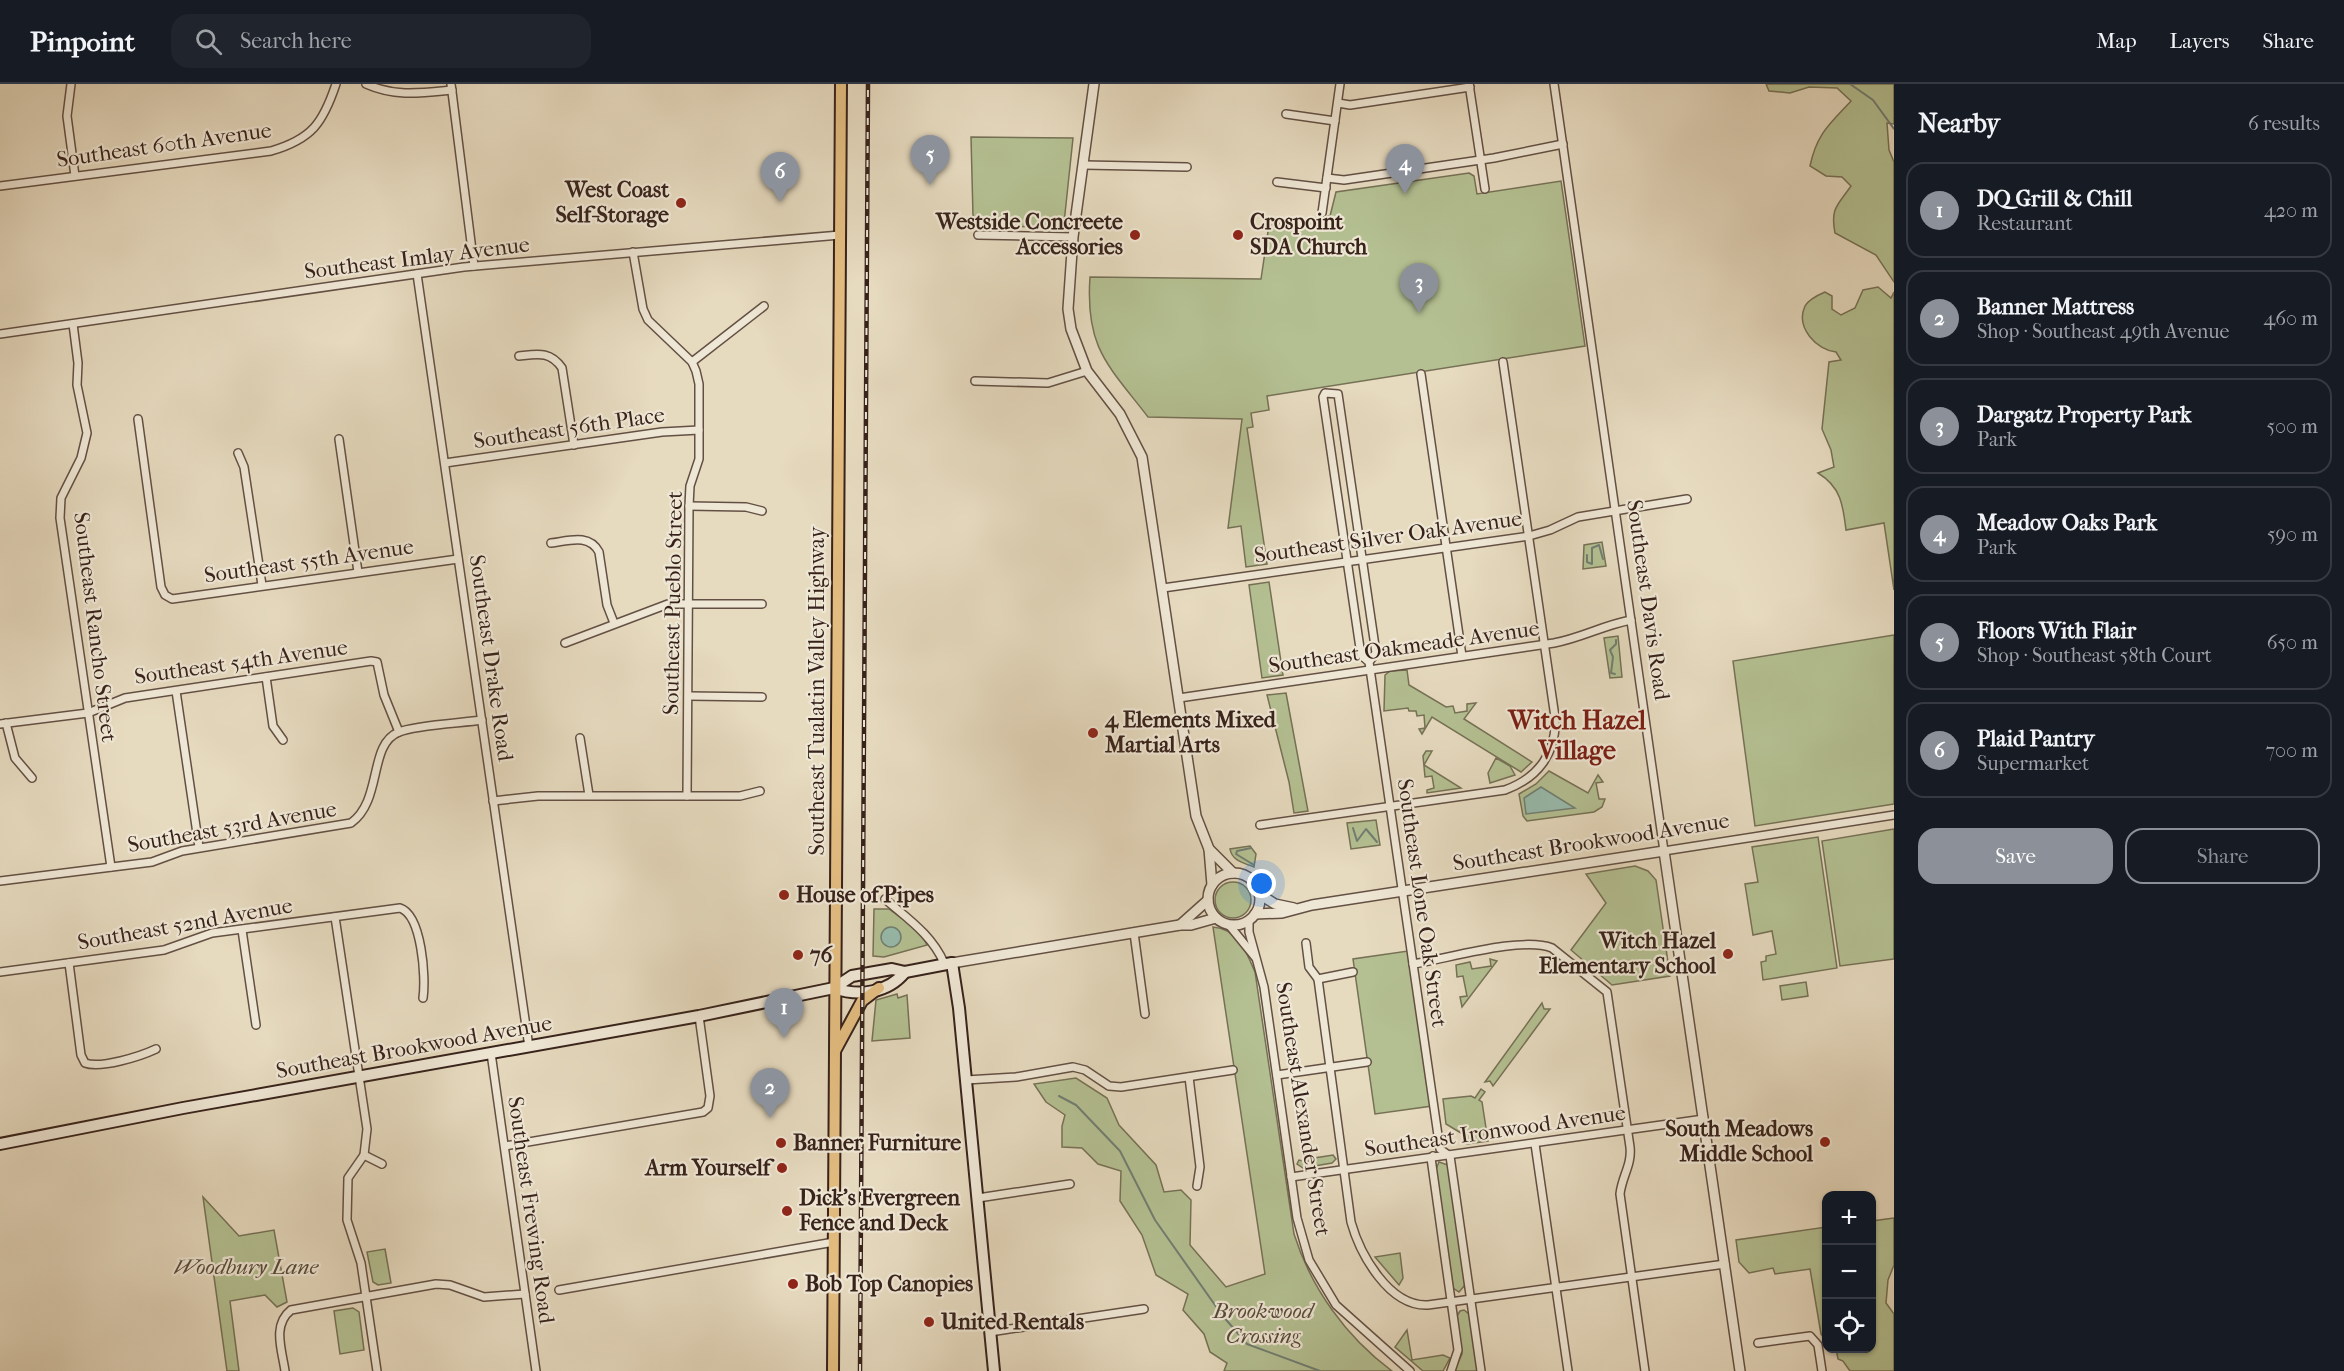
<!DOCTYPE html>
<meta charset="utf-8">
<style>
:root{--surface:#171b24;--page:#20242c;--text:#f1f3f6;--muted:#9ea1a6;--line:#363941;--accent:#8c9099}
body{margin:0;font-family:"IM FELL French Canon",serif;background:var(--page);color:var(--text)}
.controls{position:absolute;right:18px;bottom:18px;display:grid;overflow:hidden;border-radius:12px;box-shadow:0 2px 4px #0004}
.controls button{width:54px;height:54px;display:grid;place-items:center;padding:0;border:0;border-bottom:2px solid var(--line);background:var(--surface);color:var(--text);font:30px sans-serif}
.you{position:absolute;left:1262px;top:800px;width:21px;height:21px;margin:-15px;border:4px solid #fff;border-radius:50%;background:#1a73e8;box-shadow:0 0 0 9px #1a73e833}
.badge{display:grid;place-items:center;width:39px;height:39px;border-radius:50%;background:var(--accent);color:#fff;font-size:20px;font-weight:700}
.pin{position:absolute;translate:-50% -50px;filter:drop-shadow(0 2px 3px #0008)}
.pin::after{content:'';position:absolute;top:32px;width:21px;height:18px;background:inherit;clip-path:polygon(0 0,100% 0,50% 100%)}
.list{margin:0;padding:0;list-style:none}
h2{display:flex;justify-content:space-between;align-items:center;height:78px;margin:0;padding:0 24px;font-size:26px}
h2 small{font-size:20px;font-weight:400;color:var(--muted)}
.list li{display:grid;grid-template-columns:39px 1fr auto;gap:18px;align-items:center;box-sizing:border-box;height:96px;margin:0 12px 12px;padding:0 12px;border:2px solid var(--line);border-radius:18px}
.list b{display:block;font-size:22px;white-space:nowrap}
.list p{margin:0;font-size:20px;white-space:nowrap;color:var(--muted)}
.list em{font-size:20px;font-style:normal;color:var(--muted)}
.actions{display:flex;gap:12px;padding:18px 24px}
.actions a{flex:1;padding:14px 0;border:2px solid var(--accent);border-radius:18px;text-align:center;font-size:21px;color:var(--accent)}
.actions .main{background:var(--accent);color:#fff}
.icon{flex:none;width:33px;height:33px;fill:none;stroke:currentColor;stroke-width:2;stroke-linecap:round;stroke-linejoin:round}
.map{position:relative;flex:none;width:1894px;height:1287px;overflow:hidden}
header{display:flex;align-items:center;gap:36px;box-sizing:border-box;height:84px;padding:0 30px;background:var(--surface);border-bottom:2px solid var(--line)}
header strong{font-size:28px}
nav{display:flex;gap:33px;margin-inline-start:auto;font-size:21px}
.search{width:420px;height:54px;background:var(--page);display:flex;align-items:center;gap:15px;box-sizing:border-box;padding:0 21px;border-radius:18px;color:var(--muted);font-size:22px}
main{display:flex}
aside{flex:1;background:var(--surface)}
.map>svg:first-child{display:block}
.green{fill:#b4c092;stroke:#767156;stroke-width:1.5}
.water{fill:#97bbac;stroke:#717e72;stroke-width:1.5}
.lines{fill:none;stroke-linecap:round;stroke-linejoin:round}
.stream{stroke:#717e72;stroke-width:2}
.minor-casing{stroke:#635044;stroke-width:10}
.tertiary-casing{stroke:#635044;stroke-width:12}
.secondary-casing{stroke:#37221b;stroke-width:14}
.primary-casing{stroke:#37221b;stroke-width:14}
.minor{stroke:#efe7d5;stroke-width:7}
.tertiary{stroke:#efe7d5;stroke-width:9}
.secondary{stroke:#efe7d5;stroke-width:10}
.primary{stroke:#e3bd80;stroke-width:10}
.rail-casing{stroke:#37221b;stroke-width:4.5}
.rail{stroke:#efe7d5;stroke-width:2;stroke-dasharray:7;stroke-linecap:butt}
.poi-dot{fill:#8f2418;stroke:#efe7d5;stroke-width:2}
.labels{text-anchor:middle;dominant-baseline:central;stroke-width:4.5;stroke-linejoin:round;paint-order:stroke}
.street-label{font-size:22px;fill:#37221b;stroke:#efe7d5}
.poi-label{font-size:22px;font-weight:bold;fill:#37221b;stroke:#efe7d5;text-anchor:start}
.park-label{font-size:22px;font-style:italic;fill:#564a39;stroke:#efe7d5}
.quarter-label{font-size:26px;font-weight:bold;fill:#7a1f14;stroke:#efe7d5}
</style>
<header>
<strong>Pinpoint</strong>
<div class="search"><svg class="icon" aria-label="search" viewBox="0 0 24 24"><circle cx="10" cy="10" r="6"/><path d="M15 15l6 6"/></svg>Search here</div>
<nav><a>Map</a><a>Layers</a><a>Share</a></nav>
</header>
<main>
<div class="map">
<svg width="1894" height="1287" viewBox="0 0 1894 1287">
<rect width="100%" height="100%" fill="#e6dabf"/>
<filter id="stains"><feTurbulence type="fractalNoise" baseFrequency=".00333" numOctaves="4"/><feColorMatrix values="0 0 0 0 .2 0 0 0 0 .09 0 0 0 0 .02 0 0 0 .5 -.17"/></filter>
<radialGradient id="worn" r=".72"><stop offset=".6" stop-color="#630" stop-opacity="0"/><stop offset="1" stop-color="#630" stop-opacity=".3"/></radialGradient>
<g class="green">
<path d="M1766,0H1894V40L1887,39L1889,66L1894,78V198L1876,171L1835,149C1830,124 1838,121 1851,102L1842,93L1826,92L1810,82C1817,49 1830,40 1851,17L1837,4L1809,3L1790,9L1769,7Z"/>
<polygon points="971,53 1073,54 1064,139 1056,143 991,142 973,132"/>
<path d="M1469,89L1474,92L1477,110L1561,97L1585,262L1267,312L1269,326L1251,329L1253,343L1247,344L1267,480L1246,483L1241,442L1228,444L1242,335L1148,333C1108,281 1085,264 1090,193L1261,195L1269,141L1330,132L1336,108Z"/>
<path d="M1878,203L1891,214L1894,208V506L1884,439L1846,446C1843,421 1841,403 1818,389L1834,383L1831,366L1822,345L1829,278L1841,276L1836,268C1817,266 1795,244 1805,222C1809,215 1818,211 1825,208L1832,212V225L1841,231L1855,224L1863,206Z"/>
<polygon points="1602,458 1606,482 1583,485 1584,461"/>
<polygon points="1269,498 1283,591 1262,594 1249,501"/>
<polygon points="1894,551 1894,720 1755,742 1733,577"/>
<polygon points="1618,552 1622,593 1610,594 1604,554"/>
<polygon points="1407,586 1409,601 1446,623 1453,622 1455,629 1467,627 1467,620 1476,619 1464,635 1532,678 1521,688 1432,633 1422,650 1419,645 1425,644 1424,631 1417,632 1416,627 1409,627 1408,624 1384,627 1385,591 1390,587"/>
<polygon points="1286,609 1308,727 1294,729 1289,698 1267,611"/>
<polygon points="1426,667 1432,667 1424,681 1461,704 1427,709 1427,706 1434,704 1432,692 1425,693 1423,672"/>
<polygon points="1496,674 1510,682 1515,691 1490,699 1488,689"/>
<polygon points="1549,687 1588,709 1598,691 1603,698 1596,699 1599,715 1605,715 1602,723 1594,728 1527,737 1523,732 1519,710 1536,700"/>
<polygon points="1376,736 1380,761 1351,765 1347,739"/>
<polygon points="1894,745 1894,875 1840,882 1822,757"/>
<polygon points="1818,753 1837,884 1763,896 1761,878 1766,877 1766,872 1776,870 1772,847 1753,851 1745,800 1758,798 1752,763"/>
<path d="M1250,762L1256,770L1254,783C1244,779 1232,777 1230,765Z"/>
<polygon points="1635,782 1648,787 1656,796 1670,892 1612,901 1571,866 1606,819 1586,790"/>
<circle cx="1233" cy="816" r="18"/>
<polygon points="874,825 889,825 920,848 927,861 884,873 873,872"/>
<path d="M1213,843C1238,845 1246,867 1255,888L1294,1150C1311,1204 1346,1253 1392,1287H1224L1227,1279L1210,1268L1204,1250L1183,1226L1188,1210L1156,1191L1142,1151L1120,1117L1121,1087L1098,1080L1082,1064L1062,1063V1042L1065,1031L1046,1018L1034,1000L1076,994L1107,1014L1119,1041L1156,1081L1164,1108L1181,1106L1191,1116L1190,1161L1226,1203L1265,1190Z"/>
<polygon points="1408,867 1432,1022 1375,1030 1353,875"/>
<polygon points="1490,875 1497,877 1462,923 1460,913 1467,912 1463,892 1457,893 1456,881 1470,878 1472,885 1491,882"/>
<polygon points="1806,898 1808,912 1782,916 1780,902"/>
<polygon points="897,910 898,914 907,911 910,954 872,957 876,916"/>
<polygon points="1542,919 1544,925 1550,925 1493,1002 1490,997 1485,998"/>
<polygon points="1481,1005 1485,1008 1479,1016 1482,1018 1488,1057 1467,1060 1466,1052 1446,1040 1443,1015 1471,1012 1475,1014"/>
<polygon points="1333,1071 1336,1075 1332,1079 1303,1084 1297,1080 1299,1076 1308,1078 1308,1075"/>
<polygon points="1439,1078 1448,1081 1465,1201 1459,1208 1453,1204 1436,1085"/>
<polygon points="203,1113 239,1152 274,1146 287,1218 277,1223 265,1211 230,1217 239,1287 227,1287"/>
<polygon points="1894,1134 1894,1181 1888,1196 1886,1219 1894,1230 1894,1287 1850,1287 1843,1277 1838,1275 1836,1265 1872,1264 1872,1137"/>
<polygon points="1826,1143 1826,1253 1824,1254 1821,1250 1810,1185 1775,1190 1773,1184 1749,1189 1739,1178 1736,1156"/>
<polygon points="385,1165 391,1199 378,1201 373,1198 367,1168"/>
<polygon points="1400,1169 1403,1194 1399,1201 1375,1173"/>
<polygon points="353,1224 359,1228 364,1266 340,1270 334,1227"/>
<polygon points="1464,1226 1469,1230 1478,1287 1454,1287 1462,1270 1457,1232 1460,1227"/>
<polygon points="1407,1246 1412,1276 1443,1271 1450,1274 1443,1287 1423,1287 1395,1263"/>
</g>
<g class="water">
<polygon points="1541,703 1575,724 1526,730 1524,714"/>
<circle cx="891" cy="853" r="10"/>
</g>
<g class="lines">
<g class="stream">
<polyline points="1850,0 1873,16 1894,45"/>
<polyline points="1587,471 1587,478 1592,480 1592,464 1599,461 1603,475"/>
<polyline points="1615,590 1611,589 1613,573 1610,566 1616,560 1616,556"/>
<polyline points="1353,744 1357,757 1366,745 1377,758"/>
<polyline points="1251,764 1237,767 1236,770 1254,781"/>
<polyline points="1059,1012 1076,1021 1120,1067 1155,1136 1222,1231 1247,1260 1320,1287"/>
</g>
<g class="minor-casing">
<g id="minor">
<polyline points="71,0 67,32 75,92"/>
<path d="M366,0C395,13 421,9 452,6"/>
<polyline points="451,0 474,182"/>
<polyline points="1469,0 1485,105"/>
<polyline points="1554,0 1664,767 1894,731"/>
<polyline points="1338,19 1350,21 1470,3"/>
<polyline points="1286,30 1335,37"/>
<polyline points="1084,81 1187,83"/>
<polyline points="1327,94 1344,96 1494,74 1563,60"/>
<polyline points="1277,98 1326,104"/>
<path d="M0,102L271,67C312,55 323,39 336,0"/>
<polyline points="1322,129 1340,0"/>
<polyline points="978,151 1073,153"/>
<polyline points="633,168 643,225 648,236 692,278 696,287 699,300 699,375 690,402 689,422 687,712"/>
<polyline points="417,190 529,963"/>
<polyline points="73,240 78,279 77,301 87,349 81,374 61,414 60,434 111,783"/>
<polyline points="0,250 464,183 840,151"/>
<path d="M519,272C538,270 550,267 562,284L574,361"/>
<polyline points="692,278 764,222"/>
<polyline points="1421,290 1462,572"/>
<polyline points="975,297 1048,299 1087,287"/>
<polyline points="138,335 161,503 165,511 172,515 458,475"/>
<polyline points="339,355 358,488"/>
<polyline points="238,369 244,383 262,501"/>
<polyline points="445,379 662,348 699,346"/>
<polyline points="689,422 746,423 762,427"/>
<path d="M551,459C568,457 589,449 599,468L607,521L614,539"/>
<polyline points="1163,504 1529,452 1550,446 1578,433 1687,415"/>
<polyline points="565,559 668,520 762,520"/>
<polyline points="1369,578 1376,569 1338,310 1325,309 1323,313 1361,571 1369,578 1440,1065 1450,1072 1481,1287"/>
<polyline points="266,593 273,642 283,656"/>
<polyline points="176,607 199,763"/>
<polyline points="689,612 762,613"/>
<path d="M1179,614L1554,559C1581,554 1604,541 1631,536"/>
<polyline points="6,639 15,674 32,694"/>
<polyline points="0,640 88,629 125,614 371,577 377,578 384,611 399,648"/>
<polyline points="580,654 589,711"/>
<polyline points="493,717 538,712 740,712 760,707"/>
<path d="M1260,741L1505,706C1538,694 1557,669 1555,633L1503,278"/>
<path d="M0,797L152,778L182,767L351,739C383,716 368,660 399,648C415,641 462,639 482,636"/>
<path d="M885,815C908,835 932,851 944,879"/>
<polyline points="335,833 367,1045 364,1071 348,1094 347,1136 361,1179 377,1287"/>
<polyline points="1249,836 1249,848 1264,903 1297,1134 1309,1176 1336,1221 1410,1287"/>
<polyline points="1229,841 1255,873"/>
<polyline points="242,846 256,941"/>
<polyline points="1134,849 1145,930"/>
<path d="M1306,859L1309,883L1318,895L1351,1138C1360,1170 1389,1223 1428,1221L1725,1180"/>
<path d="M69,879L81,971L85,979C101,985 141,972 156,965"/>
<path d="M1413,880C1447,875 1521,852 1552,864L1607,908L1630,1063C1632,1081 1622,1092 1620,1110L1645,1287"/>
<path d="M0,888L164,866L212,849L400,824C422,831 426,894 423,914"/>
<polyline points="1318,895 1353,888"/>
<polyline points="491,969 536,1287"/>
<polyline points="1277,991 1367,978"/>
<polyline points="1189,993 1200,1083 1197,1102"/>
<polyline points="966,996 1016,993 1073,983 1085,986 1109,1002 1121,1003 1233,986"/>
<polyline points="1535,1060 1568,1287"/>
<polyline points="505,1062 703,1028 708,1024 710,1012 699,932"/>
<polyline points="364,1071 382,1080"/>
<polyline points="1433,1072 1431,1074 1458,1266 1451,1287"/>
<polyline points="1291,1093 1704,1035"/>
<polyline points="978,1114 1070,1100"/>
<polyline points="559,1206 834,1158"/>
<polyline points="990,1248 1144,1225"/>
<polyline points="1758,1259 1810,1252 1818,1261 1822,1287"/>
<path d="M285,1287C282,1266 272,1241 291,1226L436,1200L450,1201L484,1213L525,1210"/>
</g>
</g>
<g class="tertiary-casing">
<g id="tertiary">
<polyline points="1094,0 1073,153 1068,225 1071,245 1087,287 1120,330 1142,373 1196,732 1209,765 1233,789"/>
<polyline points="1209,765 1212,801"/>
<circle cx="1234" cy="815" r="26"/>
<polyline points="1259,810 1275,820 1294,824"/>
<polyline points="1255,830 1282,829 1312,821 1664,767 1740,1287"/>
<polyline points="1180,841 1208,816"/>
<polyline points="952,879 1180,841 1191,841 1216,834"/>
</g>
</g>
<g class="secondary-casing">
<g id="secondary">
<path d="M834,904C859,913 888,909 905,888"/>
<polyline points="0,1060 183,1024 699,932 834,904 852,892 892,885 905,888 952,879 959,924 994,1287"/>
</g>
</g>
<g class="primary-casing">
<g id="primary">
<polyline points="835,967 862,917 879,904"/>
<polyline points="833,1287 841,0"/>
</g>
</g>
<use href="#minor" class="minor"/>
<use href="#tertiary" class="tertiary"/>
<use href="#secondary" class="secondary"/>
<use href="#primary" class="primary"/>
<g class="rail-casing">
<polyline id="rail" points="860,1287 868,0"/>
</g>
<use href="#rail" class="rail"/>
</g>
<g class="poi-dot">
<circle cx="681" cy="119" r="6"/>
<circle cx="1135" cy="151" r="6"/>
<circle cx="1238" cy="151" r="6"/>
<circle cx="1093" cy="649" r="6"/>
<circle cx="784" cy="811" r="6"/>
<circle cx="1728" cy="870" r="6"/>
<circle cx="798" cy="871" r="6"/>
<circle cx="1825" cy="1058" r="6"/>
<circle cx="781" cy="1059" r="6"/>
<circle cx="782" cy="1084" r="6"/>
<circle cx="787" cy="1127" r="6"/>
<circle cx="793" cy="1200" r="6"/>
<circle cx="929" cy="1238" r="6"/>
</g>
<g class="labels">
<g class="street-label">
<text transform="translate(164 61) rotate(-8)">Southeast 60th Avenue</text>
<text transform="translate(417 174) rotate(-7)">Southeast Imlay Avenue</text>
<text transform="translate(569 344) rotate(-8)">Southeast 56th Place</text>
<text transform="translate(1388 453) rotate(-8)">Southeast Silver Oak Avenue</text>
<text transform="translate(309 477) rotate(-8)">Southeast 55th Avenue</text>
<text transform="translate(1648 516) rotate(82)">Southeast Davis Road</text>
<text transform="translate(673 519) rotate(-89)">Southeast Pueblo Street</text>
<text transform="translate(95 543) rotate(83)">Southeast Rancho Street</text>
<text transform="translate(1404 563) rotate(-8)">Southeast Oakmeade Avenue</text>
<text transform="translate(491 574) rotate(82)">Southeast Drake Road</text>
<text transform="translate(241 578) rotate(-8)">Southeast 54th Avenue</text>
<text transform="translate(817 607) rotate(-90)">Southeast Tualatin Valley Highway</text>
<text transform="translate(232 743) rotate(-10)">Southeast 53rd Avenue</text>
<text transform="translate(1591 758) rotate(-9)">Southeast Brookwood Avenue</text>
<text transform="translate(1422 819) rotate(82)">Southeast Lone Oak Street</text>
<text transform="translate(185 840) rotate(-10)">Southeast 52nd Avenue</text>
<text transform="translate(414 963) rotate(-10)">Southeast Brookwood Avenue</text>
<text transform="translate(1303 1025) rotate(81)">Southeast Alexander Street</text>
<text transform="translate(1495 1047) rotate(-8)">Southeast Ironwood Avenue</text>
<text transform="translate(531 1126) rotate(82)">Southeast Frewing Road</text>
</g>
<g class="poi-label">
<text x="669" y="106" text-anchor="end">West Coast<tspan x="669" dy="25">Self-Storage</tspan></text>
<text x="1123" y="138" text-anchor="end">Westside Concreete<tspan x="1123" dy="25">Accessories</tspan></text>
<text x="1250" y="138">Crospoint<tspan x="1250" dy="25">SDA Church</tspan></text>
<text x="1105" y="636">4 Elements Mixed<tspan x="1105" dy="25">Martial Arts</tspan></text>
<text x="796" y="811">House of Pipes</text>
<text x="1716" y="857" text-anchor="end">Witch Hazel<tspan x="1716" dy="25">Elementary School</tspan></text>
<text x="810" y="871">76</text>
<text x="1813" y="1045" text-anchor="end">South Meadows<tspan x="1813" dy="25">Middle School</tspan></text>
<text x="793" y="1059">Banner Furniture</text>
<text x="770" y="1084" text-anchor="end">Arm Yourself</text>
<text x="799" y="1114">Dick's Evergreen<tspan x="799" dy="25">Fence and Deck</tspan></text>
<text x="805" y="1200">Bob Top Canopies</text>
<text x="941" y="1238">United Rentals</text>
</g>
<g class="park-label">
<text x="246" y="1183">Woodbury Lane</text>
<text x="1263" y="1227">Brookwood<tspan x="1263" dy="25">Crossing</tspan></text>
</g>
<g class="quarter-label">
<text x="1577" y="636">Witch Hazel<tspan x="1577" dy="30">Village</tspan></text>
</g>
</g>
<rect width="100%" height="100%" filter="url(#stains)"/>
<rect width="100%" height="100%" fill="url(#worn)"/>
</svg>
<div class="controls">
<button>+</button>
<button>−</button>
<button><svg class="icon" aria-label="locate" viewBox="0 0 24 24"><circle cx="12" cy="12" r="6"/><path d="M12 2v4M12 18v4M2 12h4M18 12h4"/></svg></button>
</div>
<div class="you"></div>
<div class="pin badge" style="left:784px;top:954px">1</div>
<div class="pin badge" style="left:770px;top:1034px">2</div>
<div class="pin badge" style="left:1419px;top:229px">3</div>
<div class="pin badge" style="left:1405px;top:110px">4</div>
<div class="pin badge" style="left:930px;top:101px">5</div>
<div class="pin badge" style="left:780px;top:118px">6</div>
</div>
<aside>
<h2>Nearby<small>6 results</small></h2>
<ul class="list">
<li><span class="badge">1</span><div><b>DQ Grill &amp; Chill</b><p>Restaurant</p></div><em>420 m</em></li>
<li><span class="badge">2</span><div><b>Banner Mattress</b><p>Shop · Southeast 49th Avenue</p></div><em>460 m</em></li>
<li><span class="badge">3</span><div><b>Dargatz Property Park</b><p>Park</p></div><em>500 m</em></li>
<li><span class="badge">4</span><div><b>Meadow Oaks Park</b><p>Park</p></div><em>590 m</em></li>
<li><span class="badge">5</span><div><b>Floors With Flair</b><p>Shop · Southeast 58th Court</p></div><em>650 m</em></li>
<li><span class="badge">6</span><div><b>Plaid Pantry</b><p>Supermarket</p></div><em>700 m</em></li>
</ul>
<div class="actions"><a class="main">Save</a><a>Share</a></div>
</aside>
</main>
